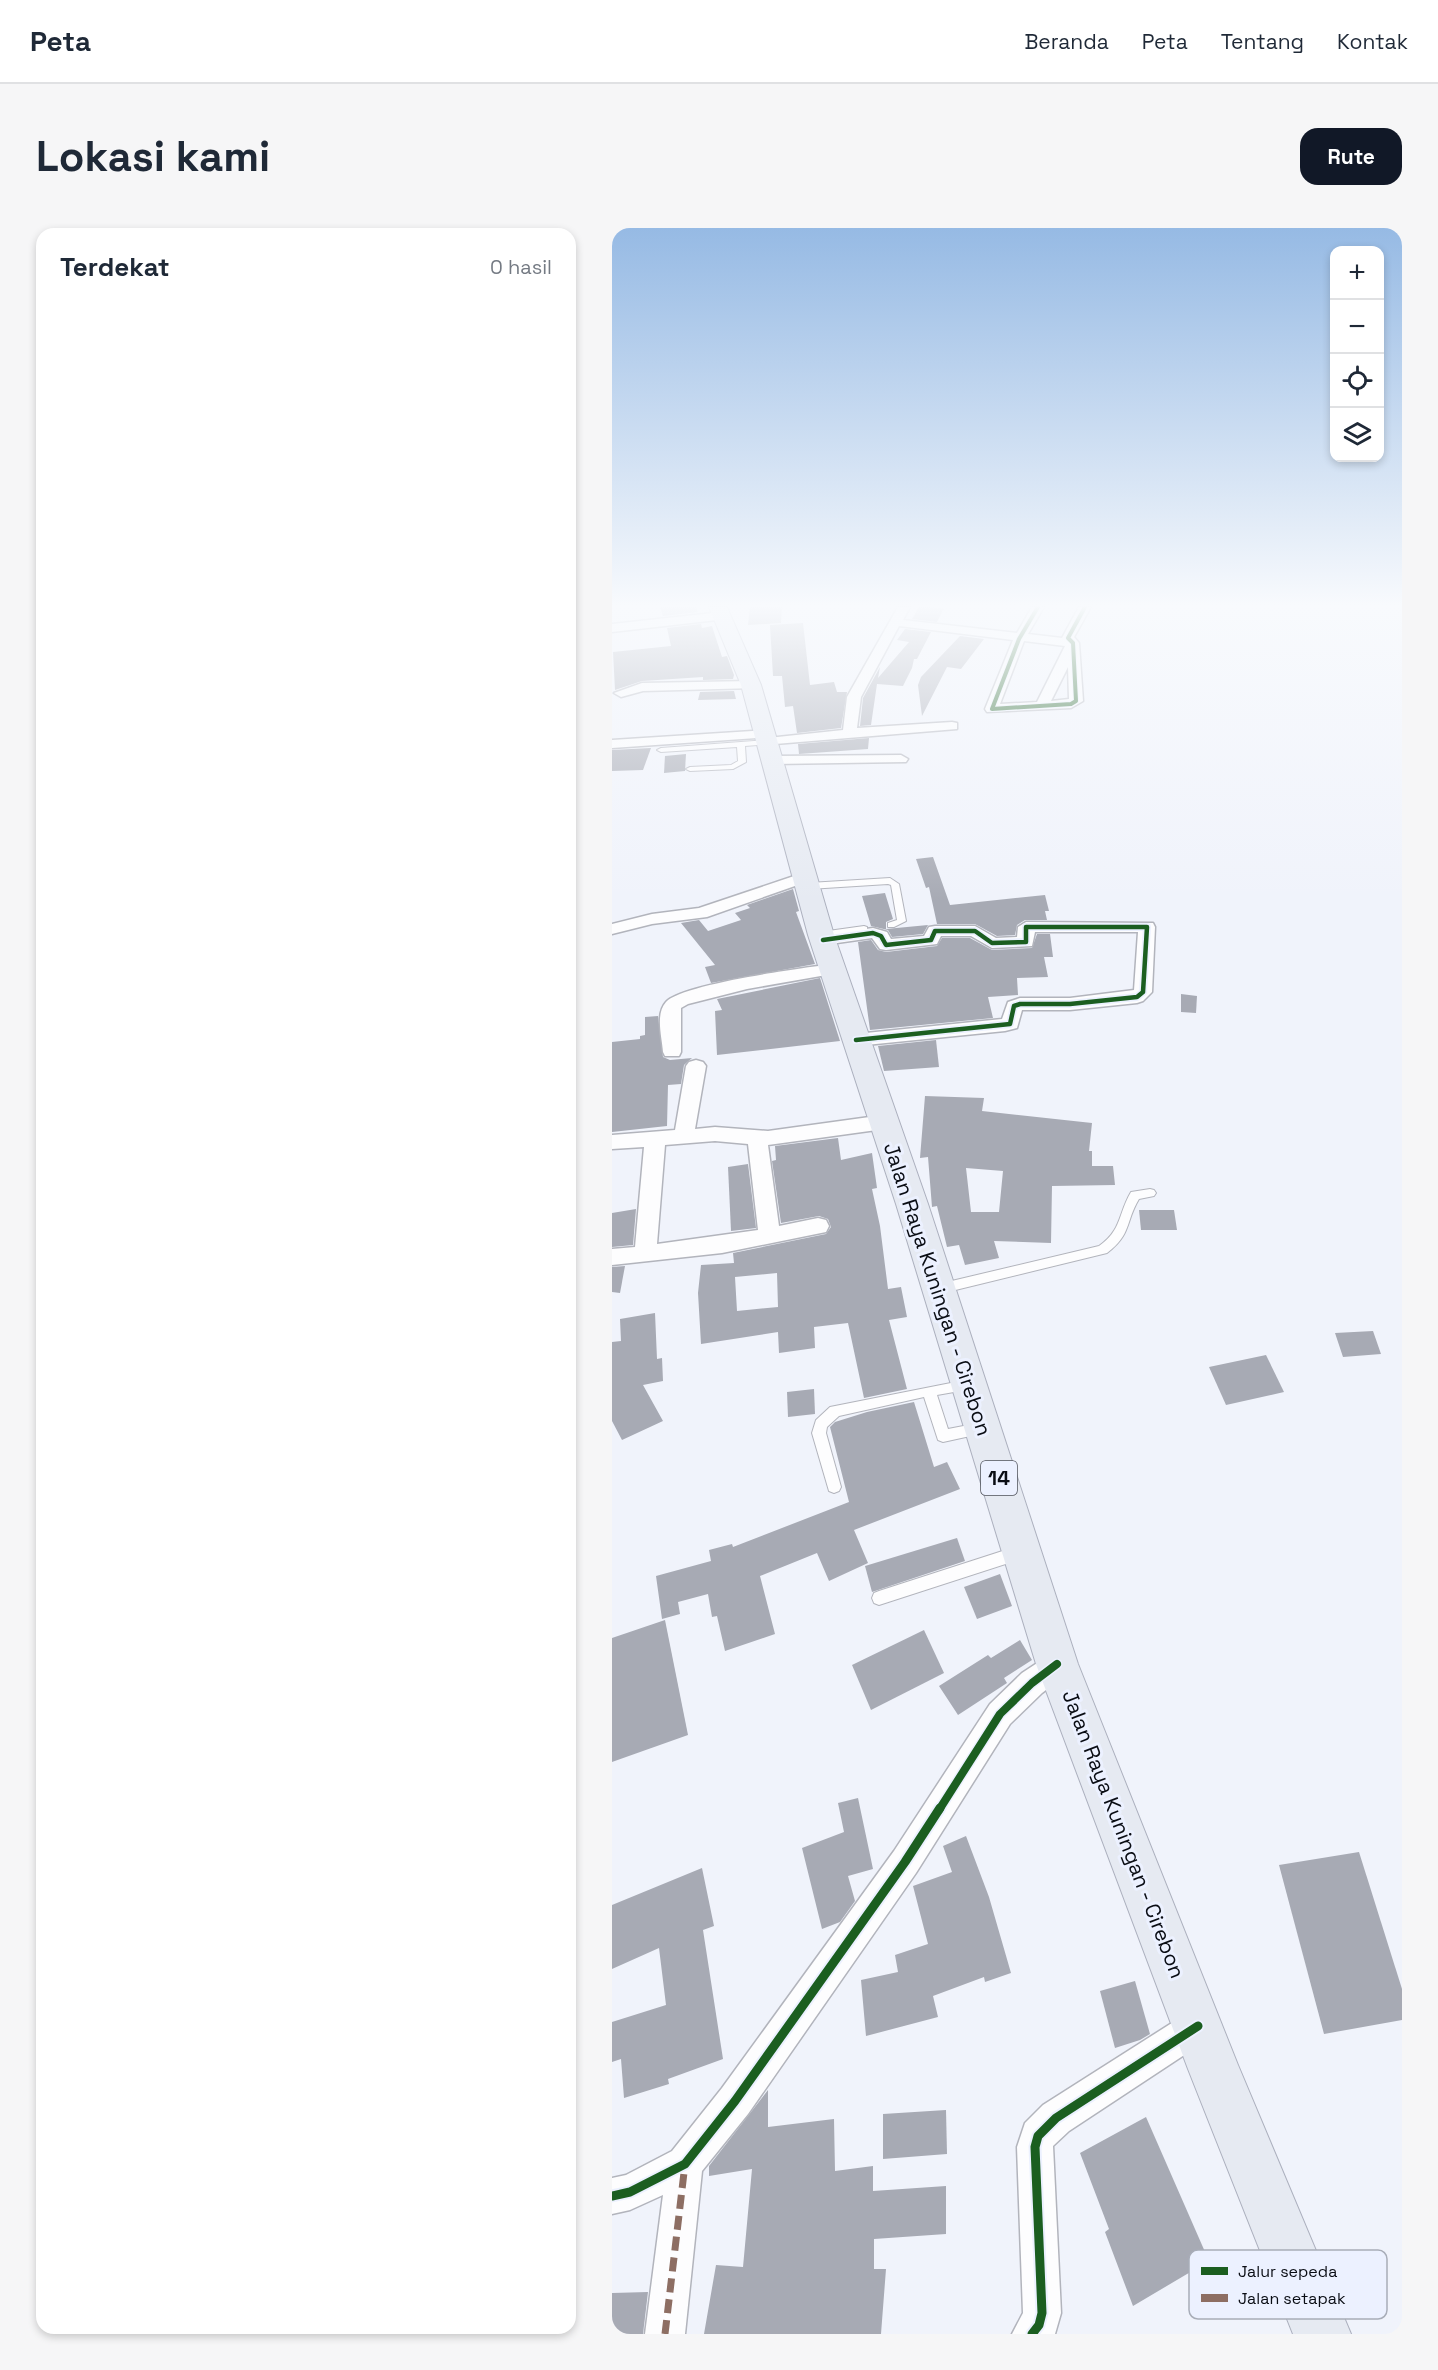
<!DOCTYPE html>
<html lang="id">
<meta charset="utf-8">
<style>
:root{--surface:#fff;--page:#f6f6f7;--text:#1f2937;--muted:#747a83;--line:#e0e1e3;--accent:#111827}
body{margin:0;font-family:"Space Grotesk",sans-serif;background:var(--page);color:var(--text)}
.controls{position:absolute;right:18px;top:18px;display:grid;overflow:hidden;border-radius:12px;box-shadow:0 3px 9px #0003}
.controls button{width:54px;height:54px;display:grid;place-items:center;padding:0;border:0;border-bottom:2px solid var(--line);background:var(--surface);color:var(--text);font:30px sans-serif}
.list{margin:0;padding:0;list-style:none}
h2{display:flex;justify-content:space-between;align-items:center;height:78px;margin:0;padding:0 24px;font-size:26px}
h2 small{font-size:20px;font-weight:400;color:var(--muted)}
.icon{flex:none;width:33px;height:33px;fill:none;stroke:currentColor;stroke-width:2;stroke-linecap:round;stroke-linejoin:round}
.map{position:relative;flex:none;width:790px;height:2106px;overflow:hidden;border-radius:18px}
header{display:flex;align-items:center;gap:36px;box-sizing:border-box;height:84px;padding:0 30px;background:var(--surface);border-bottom:2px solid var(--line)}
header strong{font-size:28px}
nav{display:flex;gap:33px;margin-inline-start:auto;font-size:21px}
.intro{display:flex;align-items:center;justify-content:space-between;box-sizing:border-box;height:144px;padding:0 36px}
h1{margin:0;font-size:42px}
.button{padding:15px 27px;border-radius:18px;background:var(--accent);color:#fff;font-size:21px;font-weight:700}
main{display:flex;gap:36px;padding:0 36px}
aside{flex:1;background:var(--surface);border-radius:18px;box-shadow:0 3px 9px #0003}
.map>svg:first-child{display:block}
.building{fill:#a7aab4;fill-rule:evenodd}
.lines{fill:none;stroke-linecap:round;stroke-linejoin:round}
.service-casing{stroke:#b2b4bc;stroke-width:2}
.minor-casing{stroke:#b2b4bc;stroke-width:3}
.trunk-casing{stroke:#acb0be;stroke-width:2}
.service{fill:#fdfdfe;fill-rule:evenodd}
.minor{fill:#fdfdfe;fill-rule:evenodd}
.trunk{fill:#e6eaf2;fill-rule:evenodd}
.quiet{stroke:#8d6e63;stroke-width:7;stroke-dasharray:14 7;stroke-linecap:butt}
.cycleway-far3-casing{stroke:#ecf1ff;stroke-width:6}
.cycleway-far2-casing{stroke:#ecf1ff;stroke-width:8}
.cycleway-far1-casing{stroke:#ecf1ff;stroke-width:11}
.cycleway-casing{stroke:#ecf1ff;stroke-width:13}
.cycleway-far3{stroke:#1b5e20;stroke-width:4}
.cycleway-far2{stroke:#1b5e20;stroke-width:4.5}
.cycleway-far1{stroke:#1b5e20;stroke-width:8}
.cycleway{stroke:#1b5e20;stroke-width:9}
.labels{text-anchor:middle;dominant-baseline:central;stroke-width:6;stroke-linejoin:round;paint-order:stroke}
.shield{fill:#ecf1ff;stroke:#4e515a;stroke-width:1.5}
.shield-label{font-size:20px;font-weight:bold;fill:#0a0d14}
.street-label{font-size:21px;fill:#0a0d14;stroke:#ecf1ff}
.key{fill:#ecf1ff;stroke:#a8adb8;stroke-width:1.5}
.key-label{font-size:16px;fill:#0a0d14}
</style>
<header>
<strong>Peta</strong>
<nav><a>Beranda</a><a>Peta</a><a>Tentang</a><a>Kontak</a></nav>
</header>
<div class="intro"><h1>Lokasi kami</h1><a class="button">Rute</a></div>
<main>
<aside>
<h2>Terdekat<small>0 hasil</small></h2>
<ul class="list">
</ul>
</aside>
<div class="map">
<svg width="790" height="2106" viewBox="0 0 790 2106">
<rect width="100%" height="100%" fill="#f0f3fb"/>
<g class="building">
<polygon points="48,379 84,379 86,384 51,388"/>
<polygon points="138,379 170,379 169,395 136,397"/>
<polygon points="307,379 313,379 332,380 325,394 300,391"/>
<polygon points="191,395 198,457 222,454 225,464 235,464 229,500 185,505 181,478 173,479 170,448 161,448 158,397"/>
<polygon points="89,396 90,400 100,398 110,429 115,428 122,447 121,451 91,452 91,449 30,453 3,462 1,424 59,418 55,400"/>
<polygon points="293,401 319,404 305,431 302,431 300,440 291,458 265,456 259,497 248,498 251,470 268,439 266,450 297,414 285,412"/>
<polygon points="348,408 372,411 349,441 335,439 310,488 306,457 309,449"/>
<polygon points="122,463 124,471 86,472 88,464"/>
<polygon points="257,510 256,521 187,526 186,516"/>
<polygon points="39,520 31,542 0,543 0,522"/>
<polygon points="74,526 73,543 52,545 53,528"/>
<polygon points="321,629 338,677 433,667 437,683 433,683 435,692 413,692 405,697 403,707 385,708 363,696 325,696 317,659 314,660 304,631"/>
<polygon points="181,661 187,683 184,684 203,736 99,755 93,739 103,737 69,695 87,692 96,703 129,692 123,685 138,680 135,677"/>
<polygon points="273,665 281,691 274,694 274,701 316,697 311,706 280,709 276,702 259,698 250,668"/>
<polygon points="425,706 438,706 441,729 432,729 436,749 405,750 406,767 376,769 381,790 258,802 246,714 259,712 266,722 274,724 325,718 330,710 358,710 380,722 420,720"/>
<polygon points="208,750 228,813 105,827 103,783 110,782 105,771"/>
<polygon points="569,766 585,768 584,785 569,784"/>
<polygon points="46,788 51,829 58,832 80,830 72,837 69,856 56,857 55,898 0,904 0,814 28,811 28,808 33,807 33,789"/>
<polygon points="324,812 327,839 272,843 266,818"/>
<path d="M313,868L372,870L370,883L480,895L477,923H480V938H501L503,957L440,958L439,1015L382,1013L387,1030L353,1037L347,1017L335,1019L325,978L320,979L316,929L308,930ZM354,940L391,943L387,984H359Z"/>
<path d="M226,910L229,932L260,925L265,960L260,961L268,998L276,1061L289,1059L295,1089L277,1092L295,1161L252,1170L236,1095L202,1099L203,1120L167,1125L166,1104L89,1116L86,1065L89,1037L122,1035L121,1025L214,1006L219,999L216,991L207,988L169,995L160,933L164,932L163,918ZM165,1045L166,1079L125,1083L123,1049Z"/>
<polygon points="136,936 144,1000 119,1003 116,939"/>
<polygon points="24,981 21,1017 0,1019 0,985"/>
<polygon points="527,982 562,982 565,1002 529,1002"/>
<polygon points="13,1038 8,1065 0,1064 0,1039"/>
<polygon points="43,1085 45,1131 50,1130 51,1153 31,1157 51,1193 10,1212 0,1193 0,1114 9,1113 8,1091"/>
<polygon points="761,1103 769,1126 731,1129 723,1105"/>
<polygon points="654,1127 672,1164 614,1177 597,1139"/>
<polygon points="202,1161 203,1186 176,1189 175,1164"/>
<polygon points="302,1174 322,1239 335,1234 348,1261 242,1302 256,1335 217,1353 205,1325 148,1348 163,1406 113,1423 105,1388 100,1389 96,1366 66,1374 68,1386 50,1391 44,1348 99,1333 97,1322 120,1316 121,1319 237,1274 218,1199 223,1194 255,1184"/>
<polygon points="345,1310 353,1333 260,1364 253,1338"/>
<polygon points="388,1346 400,1378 365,1391 352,1359"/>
<polygon points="53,1392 76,1507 0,1534 0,1410"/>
<polygon points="312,1402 332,1445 259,1482 240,1437"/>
<polygon points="408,1412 420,1432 392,1450 395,1455 346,1487 327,1458 376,1427 379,1430"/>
<polygon points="246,1570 261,1641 236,1648 243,1673 228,1694 210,1701 190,1620 232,1604 226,1575"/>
<polygon points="354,1608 377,1669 399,1745 373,1754 372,1749 321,1768 326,1789 254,1808 249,1752 286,1744 283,1727 316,1716 301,1658 340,1644 331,1618"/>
<polygon points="747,1624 790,1761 790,1792 712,1806 667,1637"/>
<polygon points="90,1640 102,1698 91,1702 111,1831 56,1851 57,1856 12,1870 9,1831 0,1834 0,1794 54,1777 47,1720 0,1741 0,1677"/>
<polygon points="523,1753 538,1806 528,1812 503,1820 488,1763"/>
<polygon points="156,1862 156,1899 222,1891 223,1943 261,1938 261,1963 334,1958 334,2006 262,2011 262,2041 274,2041 269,2106 92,2106 104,2037 131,2039 140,1941 97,1948 97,1938"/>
<polygon points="334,1882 335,1926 271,1931 271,1886"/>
<polygon points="534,1889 597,2033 521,2078 493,2004 497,2001 468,1925"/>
<polygon points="36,2064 31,2106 0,2106 0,2065"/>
</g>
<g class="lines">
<g class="service-casing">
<g id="service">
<polygon points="156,512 160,514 159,516 133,518 134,534 121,541 78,543 74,541 78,539 119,537 126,533 125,519 49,524 45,522 49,520"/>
<polygon points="278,650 287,656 294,693 282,699 276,699 276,695 285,692 279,657 276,656 197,661 193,658 197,655"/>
<polygon points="252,698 255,699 255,703 209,710 204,707 209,704"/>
<path d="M538,961L542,962L544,965L542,968L527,971C513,994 520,1006 495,1025L327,1066L323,1064L321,1061L323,1058L327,1056L487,1018C510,1002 506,986 519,964Z"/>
<polygon points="354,1152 359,1153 360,1157 359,1161 325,1167 336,1201 367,1195 372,1197 374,1201 372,1205 331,1214 326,1212 312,1169 227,1188 215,1199 214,1205 229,1259 227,1263 222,1265 217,1263 200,1205 204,1192 218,1179"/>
<polygon points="406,1318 411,1320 413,1325 411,1330 406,1332 267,1377 262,1375 260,1370 262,1365 267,1363"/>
</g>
</g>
<g class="minor-casing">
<g id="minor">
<path d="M286,379H298L291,392L405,405L420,379H432L416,406L450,410L467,379H479L462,409L467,415L471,473L459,480L375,484L373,481L401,412L287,398L249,469L245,500L340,494L345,495V501L151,517L149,514L156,510L231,502L235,469ZM412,413L453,418L425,474L388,476ZM456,439L457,471L439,473Z"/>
<polygon points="110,384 114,385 114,391 0,404 0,396"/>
<polygon points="139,453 144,454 144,460 31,463 9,469 2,465 30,455"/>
<polygon points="154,502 159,503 159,509 0,520 0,512"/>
<polygon points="289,527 296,531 294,534 161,536 154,532 161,528"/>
<polygon points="194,644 200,646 202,649 200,652 95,689 40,696 0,706 0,696 40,686 87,680"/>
<polygon points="414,694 541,695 543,699 540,764 531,773 525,775 458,782 410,782 405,800 393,803 244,818 237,816 235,812 237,808 244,806 390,791 396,774 408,770 458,770 522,762 526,704 423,704 420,718 380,720 359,708 329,708 325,716 274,722 268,721 260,710 211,717 202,712 211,707 261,700 275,704 279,711 312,708 317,699 323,698 363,698 384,710 405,709 406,699"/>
<path d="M220,736L229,741L226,745L135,761L76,776L69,780V824L67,828H53L51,824C50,809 43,786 54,774C70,756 191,740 220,736Z"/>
<path d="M84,832L91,834L94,838L83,901L103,899L156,903L272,887L279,889L282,894L279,899L272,901L156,917L167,998L206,990L214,992L217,998L214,1004L110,1025L0,1037V1021L23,1019L32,919L0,921V907L63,902L74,838L77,834ZM103,913L136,916L146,1002L45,1016L53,917Z"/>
<polygon points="445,1422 455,1426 459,1436 455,1446 430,1465 398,1496 304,1645 136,1886 90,1943 73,2106 33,2106 51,1967 18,1982 0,1986 0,1950 14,1947 60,1923 110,1860 282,1623 378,1476 410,1445"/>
<polygon points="586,1781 598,1786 603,1798 598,1810 457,1903 441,1918 449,2085 443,2106 400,2106 411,2085 405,1919 413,1895 431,1877 574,1786"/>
</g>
</g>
<g class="trunk-casing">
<polygon id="trunk" points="97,379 115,379 149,457 222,707 316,976 466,1436 626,1837 739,2106 681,2106 576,1841 424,1436 284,976 196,707 129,457"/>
</g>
<use href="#service" class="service"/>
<use href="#minor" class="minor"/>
<use href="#trunk" class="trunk"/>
<polyline class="quiet" points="53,2106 73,1936"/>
<g class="cycleway-far3-casing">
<polyline id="cycleway-far3" points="426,379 407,411 380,481 459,476 464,473 461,415 456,410 473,379"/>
</g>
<g class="cycleway-far2-casing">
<polyline id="cycleway-far2" points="211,712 261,705 269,708 274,717 319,712 323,703 363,703 380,715 414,714 414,699 535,699 531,764 525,769 458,776 408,776 402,778 398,796 244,812"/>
</g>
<g class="cycleway-far1-casing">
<polyline id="cycleway-far1" points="327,1582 388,1486 420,1455 445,1436"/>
</g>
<g class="cycleway-casing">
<g id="cycleway">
<polyline points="0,1968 18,1964 73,1936 123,1873 293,1634 328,1580"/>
<polyline points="420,2106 427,2097 430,2085 423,1919 426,1908 444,1890 586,1798"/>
</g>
</g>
<use href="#cycleway-far3" class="cycleway-far3"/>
<use href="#cycleway-far2" class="cycleway-far2"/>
<use href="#cycleway-far1" class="cycleway-far1"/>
<use href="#cycleway" class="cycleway"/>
</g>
<linearGradient id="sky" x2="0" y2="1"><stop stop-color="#96bae4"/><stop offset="0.56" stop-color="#f8fafd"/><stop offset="1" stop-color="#f8fafd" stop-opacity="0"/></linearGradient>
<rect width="790" height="674" fill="url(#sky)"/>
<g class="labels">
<rect class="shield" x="369" y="1233" width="36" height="34" rx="4.5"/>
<g class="shield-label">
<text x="387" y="1250">14</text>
</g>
<g class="street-label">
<text transform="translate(326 1061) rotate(72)">Jalan Raya Kuningan - Cirebon</text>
<text transform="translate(512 1606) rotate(69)">Jalan Raya Kuningan - Cirebon</text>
</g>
</g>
<rect x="577" y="2022" width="198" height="69" rx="9" class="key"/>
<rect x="589" y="2039" width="27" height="8" fill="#1b5e20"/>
<rect x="589" y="2066" width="27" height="8" fill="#8d6e63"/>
<g class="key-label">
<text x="626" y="2049">Jalur sepeda</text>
<text x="626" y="2076">Jalan setapak</text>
</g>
</svg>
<div class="controls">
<button>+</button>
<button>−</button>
<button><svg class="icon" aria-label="locate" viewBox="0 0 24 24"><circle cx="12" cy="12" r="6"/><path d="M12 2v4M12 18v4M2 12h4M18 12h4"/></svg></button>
<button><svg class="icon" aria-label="layers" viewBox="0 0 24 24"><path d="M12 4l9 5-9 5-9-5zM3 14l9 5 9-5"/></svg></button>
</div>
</div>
</main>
